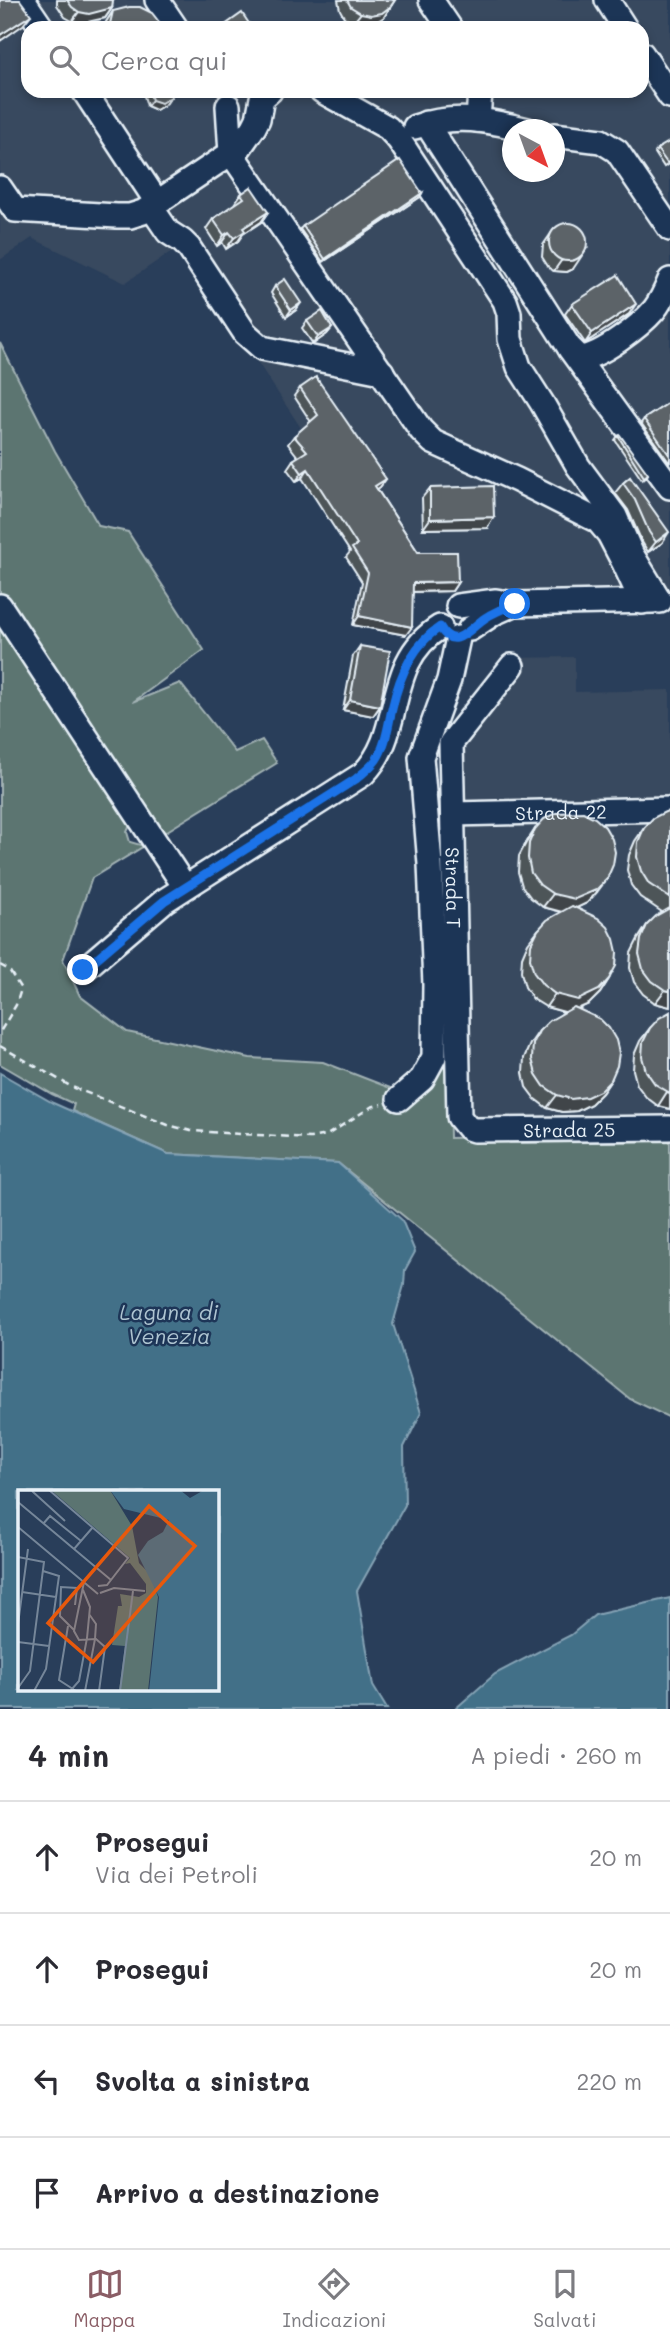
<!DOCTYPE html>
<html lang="it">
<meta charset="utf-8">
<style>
:root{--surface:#fff;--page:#f2f2f3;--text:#2b2b33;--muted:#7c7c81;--line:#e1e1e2;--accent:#8a5d65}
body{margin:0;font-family:Mali,sans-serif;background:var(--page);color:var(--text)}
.compass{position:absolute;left:502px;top:119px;width:63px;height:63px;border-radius:50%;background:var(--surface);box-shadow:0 4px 10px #0003;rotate:139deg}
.stop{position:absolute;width:21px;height:21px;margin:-16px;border:5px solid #1a73e8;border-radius:50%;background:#fff}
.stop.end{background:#1a73e8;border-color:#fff;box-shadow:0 2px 7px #0008}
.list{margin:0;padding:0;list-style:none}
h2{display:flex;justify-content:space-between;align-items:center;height:91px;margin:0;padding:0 28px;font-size:30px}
h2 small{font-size:23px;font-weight:400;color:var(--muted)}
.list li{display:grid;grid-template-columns:46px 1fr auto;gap:21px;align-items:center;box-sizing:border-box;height:112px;padding:0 28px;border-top:2px solid var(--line)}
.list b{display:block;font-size:26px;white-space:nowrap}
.list p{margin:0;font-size:23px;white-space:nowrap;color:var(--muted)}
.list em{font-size:23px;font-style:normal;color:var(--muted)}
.icon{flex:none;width:38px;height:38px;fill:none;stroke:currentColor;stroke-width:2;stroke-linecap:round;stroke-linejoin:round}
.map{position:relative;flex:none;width:670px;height:1709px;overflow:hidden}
.search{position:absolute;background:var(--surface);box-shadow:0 4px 10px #0003;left:21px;right:21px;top:21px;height:77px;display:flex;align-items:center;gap:18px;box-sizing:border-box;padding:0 24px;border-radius:21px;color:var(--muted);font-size:26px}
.sheet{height:539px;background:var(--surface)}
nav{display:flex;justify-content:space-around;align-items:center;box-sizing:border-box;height:98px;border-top:2px solid var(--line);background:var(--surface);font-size:19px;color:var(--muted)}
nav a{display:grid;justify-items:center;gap:4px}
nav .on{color:var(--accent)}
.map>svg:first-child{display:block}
.built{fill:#38495e;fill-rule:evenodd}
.green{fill:#5b7471;stroke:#a2b2b4;stroke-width:2}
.water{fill:#436f88;stroke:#85a3b5;stroke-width:2;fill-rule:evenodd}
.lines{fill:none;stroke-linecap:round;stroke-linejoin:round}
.minor-casing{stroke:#e8f1f8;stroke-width:28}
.path{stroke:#e8f1f8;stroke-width:2.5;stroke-dasharray:7 5;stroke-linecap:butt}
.minor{stroke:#1d3557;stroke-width:23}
.wall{fill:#4e5559;stroke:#e8f1f8;stroke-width:2}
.shaded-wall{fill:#404549;stroke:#e8f1f8;stroke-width:2}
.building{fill:#5b6368;stroke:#e8f1f8;stroke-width:2}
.route{stroke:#1a73e8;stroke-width:9}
.labels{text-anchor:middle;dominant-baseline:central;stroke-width:5;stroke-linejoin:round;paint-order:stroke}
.street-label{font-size:19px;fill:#e8f1f8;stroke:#1d3557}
.water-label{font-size:21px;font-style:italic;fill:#aec4d1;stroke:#1d3557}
.inset-road{fill:none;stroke:#758699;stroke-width:2}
.view{fill:#e8590c;fill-opacity:0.15;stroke:#e8590c;stroke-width:3.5}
.inset-edge{fill:none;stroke:#e8f1f8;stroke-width:3.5}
</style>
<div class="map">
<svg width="670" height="1709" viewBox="0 0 670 1709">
<rect width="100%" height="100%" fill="#293e5a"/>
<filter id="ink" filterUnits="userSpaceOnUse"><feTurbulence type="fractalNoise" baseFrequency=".0143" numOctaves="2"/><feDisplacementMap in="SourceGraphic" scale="14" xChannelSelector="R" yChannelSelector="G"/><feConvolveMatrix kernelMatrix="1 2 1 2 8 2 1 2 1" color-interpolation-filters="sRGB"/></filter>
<g filter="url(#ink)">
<g class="built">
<path d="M0,0H670V587L411,595L185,252L169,253L125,283L32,238L0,260ZM28,28H642V91H28ZM512,130H554V172H512Z"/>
<polygon points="575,657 575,692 670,690 670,1141 510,1143 503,1137 450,1138 440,739 502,658"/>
</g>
<g class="green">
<polygon points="0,343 55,451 99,526 128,532 204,650 133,702 180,683 235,752 262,740 277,763 159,836 0,598"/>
<polygon points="0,614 131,823 127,832 130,842 144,846 92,878 63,960 80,996 127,1032 250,1058 323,1062 416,1098 448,1044 450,1138 504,1137 510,1143 670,1141 670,1418 630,1399 338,1163 168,1154 72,1111 74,1104 52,1094 0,1064"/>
</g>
<g class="water">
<path d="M0,1073L53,1103L168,1154L338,1163L402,1220L415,1252L405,1270L404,1285L393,1324L421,1413L404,1447L405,1505L357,1591L373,1686L387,1709H0ZM19,1492H217V1690H19Z"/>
<polygon points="670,1598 670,1709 455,1709 495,1674 571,1635 595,1615"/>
</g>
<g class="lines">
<g class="minor-casing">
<g id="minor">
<polyline points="23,0 42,28"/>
<polyline points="157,0 176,28"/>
<polyline points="431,0 450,28"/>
<polyline points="607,0 625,28"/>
<polyline points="642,54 670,96"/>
<polyline points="84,91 157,202"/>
<polyline points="322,91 388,128 399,140 505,301 509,313 510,339 519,367 542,403 578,466 615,516 632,555 660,601"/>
<polyline points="228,106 231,153 421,430 433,442 444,447 517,480 598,521 609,534 624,563 642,602"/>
<polyline points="478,120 480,91"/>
<path d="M426,123L569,347L580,358C601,357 641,325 654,310C661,301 666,290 670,280"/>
<path d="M415,127C455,113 488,120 528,130"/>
<polyline points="554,135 601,141 617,151 670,229"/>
<polyline points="0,188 15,210 117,216 130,216 143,212 240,147 254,127 258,119 262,98 270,91"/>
<polyline points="151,207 168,232 182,241 189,248 245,333 262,348 382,372"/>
<polyline points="570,349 670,487"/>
<polyline points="0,606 185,887"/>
<polyline points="458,606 496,601 515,604 653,601"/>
<polyline points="470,629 494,613 512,605"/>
<path id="s1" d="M512,666L451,743L459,1117L468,1128L474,1130L670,1128"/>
<path id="s2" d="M453,814L670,809"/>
<path d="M83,970L164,901L363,774C406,732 382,663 440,627"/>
<polyline points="399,1099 422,1079 434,1057 435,985 430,864 421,757 449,680 458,638"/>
</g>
</g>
<g class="path">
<polyline points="0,965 9,970 21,989 16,1005 0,1032"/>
<polyline points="0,1046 72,1087 168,1125 191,1131 310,1138 327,1135 371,1107 382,1104"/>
</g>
<use href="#minor" class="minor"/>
</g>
<g class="wall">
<polygon points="57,0 113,0 112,8 105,18 83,23 72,21 65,17 57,5"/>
<polygon points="338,0 395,0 384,17 375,23 364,26 353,23 344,17 340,10"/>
<polygon points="113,11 160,28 104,28 106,22"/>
<polygon points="147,91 172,91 171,97 166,104 156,110 147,106 144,96"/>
<polygon points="670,144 670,163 664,167 655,153 657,149"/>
<polygon points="422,193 420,197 323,262 300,229 303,226"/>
<polygon points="241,194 268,212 261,222 243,234 238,241 226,249 222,242 217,246 206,229 213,219 234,204"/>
<polygon points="554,229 573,269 567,272 554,271 549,268 542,257 543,245"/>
<polygon points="275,286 296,310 286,317 271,293"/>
<polygon points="572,304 629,314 585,343 565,314"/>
<polygon points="307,321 332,328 327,334 313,344 302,328"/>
<polygon points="300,388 386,479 380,487 377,489 418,552 458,582 452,591 413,592 406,635 353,625 362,582 346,557 350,552 302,478 296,481 287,469 293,460 298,457 288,444 294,436 311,422 294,396"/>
<polygon points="670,402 670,462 669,462 641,423 644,419"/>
<polygon points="618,436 648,474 646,478 642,480 615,440"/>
<polygon points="630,477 662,543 648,552 642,542 628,510 615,493 623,483"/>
<polygon points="430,488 487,528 423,529 422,498"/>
<polygon points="360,646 380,706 373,716 343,710 353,656"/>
<polygon points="670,811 670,1007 655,1003 643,994 634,982 630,968 631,953 638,939 647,925 662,912 640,897 631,885 627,870 629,855 635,841 644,828"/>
<polygon points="535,829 597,892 587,903 576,908 609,979 600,993 589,1004 578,1009 611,1080 602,1093 591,1104 577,1111 562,1112 547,1108 535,1099 526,1087 523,1073 524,1058 530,1044 539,1031 564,1012 546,1007 533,999 525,987 521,972 522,957 528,943 538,930 562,912 543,907 531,898 522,886 518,872 519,856 526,843"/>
<polygon points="670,1012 670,1109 658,1106 646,1097 637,1085 633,1070 634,1055 640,1041 650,1028"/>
</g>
<g class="shaded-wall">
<polygon points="391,6 384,17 375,23 364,26 353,23 361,13"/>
<polygon points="112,8 105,18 83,23 72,21 79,12"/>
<polygon points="31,15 23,25 0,41 0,35"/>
<polygon points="171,97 166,104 156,110 147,106 152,100"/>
<polygon points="422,193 420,197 323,262 325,259"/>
<polygon points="268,212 261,222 243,234 238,241 226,249 234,238 243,228"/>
<polygon points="229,232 222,242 217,246 224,235"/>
<polygon points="587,248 573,269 567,272 554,271 561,261"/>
<polygon points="301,303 296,310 286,317 291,310"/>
<polygon points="636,304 629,314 585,343 592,333"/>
<polygon points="332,328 327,334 313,344 318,337"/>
<polygon points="308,469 302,478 296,481 302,473"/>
<polygon points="386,479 380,487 369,495 375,486"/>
<polygon points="494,517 487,528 423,529 430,519"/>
<polygon points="669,532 662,543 648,552 656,542"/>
<polygon points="458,582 452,591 407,592 413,583"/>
<polygon points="359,616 412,627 406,635 353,625"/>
<polygon points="350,700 380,706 373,716 343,710"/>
<polygon points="607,879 597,892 587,903 566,913 543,907 553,894"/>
<polygon points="609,979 600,993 589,1004 568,1013 546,1007 555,994"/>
<polygon points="665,990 670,991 670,1007 655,1003"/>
<polygon points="611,1080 602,1093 591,1104 577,1111 562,1112 547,1108 557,1095"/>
<polygon points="667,1092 670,1093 670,1109 658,1106"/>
</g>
<g class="building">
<polygon points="0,0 20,0 31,15 0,35"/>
<polygon points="67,0 113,0 112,8 89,14 79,12 72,7"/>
<polygon points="347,0 395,0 391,6 382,13 371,15 361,13 351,7"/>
<polygon points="129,7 140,7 152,13 159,22 160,28 109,28 113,11"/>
<polygon points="242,13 252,28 227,28 225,25"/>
<polygon points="149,91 172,91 171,97 161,103 152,100"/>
<polygon points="669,142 670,144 670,161 667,163 657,149"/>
<polygon points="400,160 422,193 325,259 303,226"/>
<polygon points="251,187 268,212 243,228 245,231 234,238 229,232 224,235 213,219 244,198 241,194"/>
<circle cx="568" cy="242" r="19"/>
<polygon points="618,275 636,304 592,333 572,304"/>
<polygon points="285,279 301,303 291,310 275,286"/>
<polygon points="322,311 332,328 318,337 307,321"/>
<polygon points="316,377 386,479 375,486 418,552 457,552 458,582 413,583 412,627 359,616 368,573 352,548 357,545 308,469 302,473 293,460 307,451 294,436 318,415 300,388"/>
<polygon points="670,402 670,456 644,419"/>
<polygon points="620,435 648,474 644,477 618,436"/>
<polygon points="630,477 669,532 656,542 649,532 635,500 623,483"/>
<polygon points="493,486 494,517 430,519 430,488"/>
<polygon points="360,646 390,651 380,706 350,700"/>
<polygon points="670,811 670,898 649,884 641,871 637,857 638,842 644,828 653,818 665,812"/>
<polygon points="583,812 595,818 605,827 612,839 615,852 613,865 607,879 596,890 575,899 553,894 540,885 531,873 528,858 529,843 535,829 544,819 556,813"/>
<polygon points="572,906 598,918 608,927 614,939 617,952 616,966 609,979 599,990 578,1000 555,994 543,985 534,973 530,959 531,944 538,930 547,920"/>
<polygon points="670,908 670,991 665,990 652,981 643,969 639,954 641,939 647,925 656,916"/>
<polygon points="574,1007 600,1019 609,1028 616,1040 619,1053 617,1066 611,1080 600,1091 587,1097 571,1099 557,1095 544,1086 536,1074 532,1059 533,1044 539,1031 549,1021"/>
<polygon points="670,1012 670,1093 655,1084 646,1071 642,1057 643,1042 650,1028 659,1018"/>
</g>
</g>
<g class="lines" filter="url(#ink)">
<path class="route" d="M83,970L164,901L356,779C363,773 371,767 376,760C386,745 388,726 392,709C399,677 412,645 440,627C454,653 471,627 485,618C494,612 504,608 515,604"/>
</g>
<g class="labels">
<g class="street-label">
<text stroke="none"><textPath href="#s2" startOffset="108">Strada 22</textPath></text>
<text stroke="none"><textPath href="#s1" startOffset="243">Strada T</textPath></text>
<text stroke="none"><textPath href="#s1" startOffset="588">Strada 25</textPath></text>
</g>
<g class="water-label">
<text x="169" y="1311">Laguna di<tspan x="169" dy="24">Venezia</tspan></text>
</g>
</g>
<g transform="translate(18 1490)">
<rect width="201" height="201" fill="#293e5a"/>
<path d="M33,0H92L114,36L121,73L132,84L140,107L130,201H101L107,156L94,155L100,116H104L102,104L121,107L128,103V94L112,73L107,74L112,68Z" fill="#5b7471"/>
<path d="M92,0H162L172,8L186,0H201V201H131L141,107L120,65L130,51L145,42L151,30L106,19Z" fill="#436f88"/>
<path class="inset-road" d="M31,0L110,68L89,95L80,96M14,1L47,31M0,12L93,90M25,34L32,26L63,51M0,37L80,104M56,59L75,37M0,67L26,72L12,181L0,198M66,92L56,141L61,150L78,149L87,157L81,201M4,102L38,107M82,103L96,98L127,101M71,124L78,134L77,149M0,134L10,59M50,136L41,190L58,201M56,140L42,126L43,97L59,98L57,115M0,152L31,156M53,200L61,191L69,148L72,117L65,100M16,201L28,179L41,86L25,81M67,201L77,149M102,201L115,101"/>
<path class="view" d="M131,16L177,56L75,172L30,133Z"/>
<rect width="201" height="201" class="inset-edge"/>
</g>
</svg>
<svg class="compass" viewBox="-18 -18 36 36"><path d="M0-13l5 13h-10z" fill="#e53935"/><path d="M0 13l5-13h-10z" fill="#7c7c81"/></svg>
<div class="stop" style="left:515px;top:604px"></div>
<div class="stop end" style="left:83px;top:970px"></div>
<div class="search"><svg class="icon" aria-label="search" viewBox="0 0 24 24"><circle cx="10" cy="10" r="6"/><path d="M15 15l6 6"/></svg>Cerca qui</div>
</div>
<section class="sheet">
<h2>4 min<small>A piedi · 260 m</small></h2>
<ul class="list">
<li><svg class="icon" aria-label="ahead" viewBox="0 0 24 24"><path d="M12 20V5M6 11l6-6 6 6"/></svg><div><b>Prosegui</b><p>Via dei Petroli</p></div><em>20 m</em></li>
<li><svg class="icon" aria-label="ahead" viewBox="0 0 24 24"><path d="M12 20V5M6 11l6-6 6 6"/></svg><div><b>Prosegui</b></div><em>20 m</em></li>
<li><svg class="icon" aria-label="left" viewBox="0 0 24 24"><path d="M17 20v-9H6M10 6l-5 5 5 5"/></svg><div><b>Svolta a sinistra</b></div><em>220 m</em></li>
<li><svg class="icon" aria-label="arrive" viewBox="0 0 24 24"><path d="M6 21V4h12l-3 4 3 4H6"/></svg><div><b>Arrivo a destinazione</b></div></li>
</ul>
</section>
<nav>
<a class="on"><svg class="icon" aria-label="map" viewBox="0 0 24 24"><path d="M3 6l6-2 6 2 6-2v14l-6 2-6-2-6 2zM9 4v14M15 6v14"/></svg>Mappa</a>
<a><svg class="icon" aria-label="directions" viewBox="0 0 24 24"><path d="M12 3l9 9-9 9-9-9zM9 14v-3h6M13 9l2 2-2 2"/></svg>Indicazioni</a>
<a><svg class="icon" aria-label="saved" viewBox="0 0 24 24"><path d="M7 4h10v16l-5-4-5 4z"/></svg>Salvati</a>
</nav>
